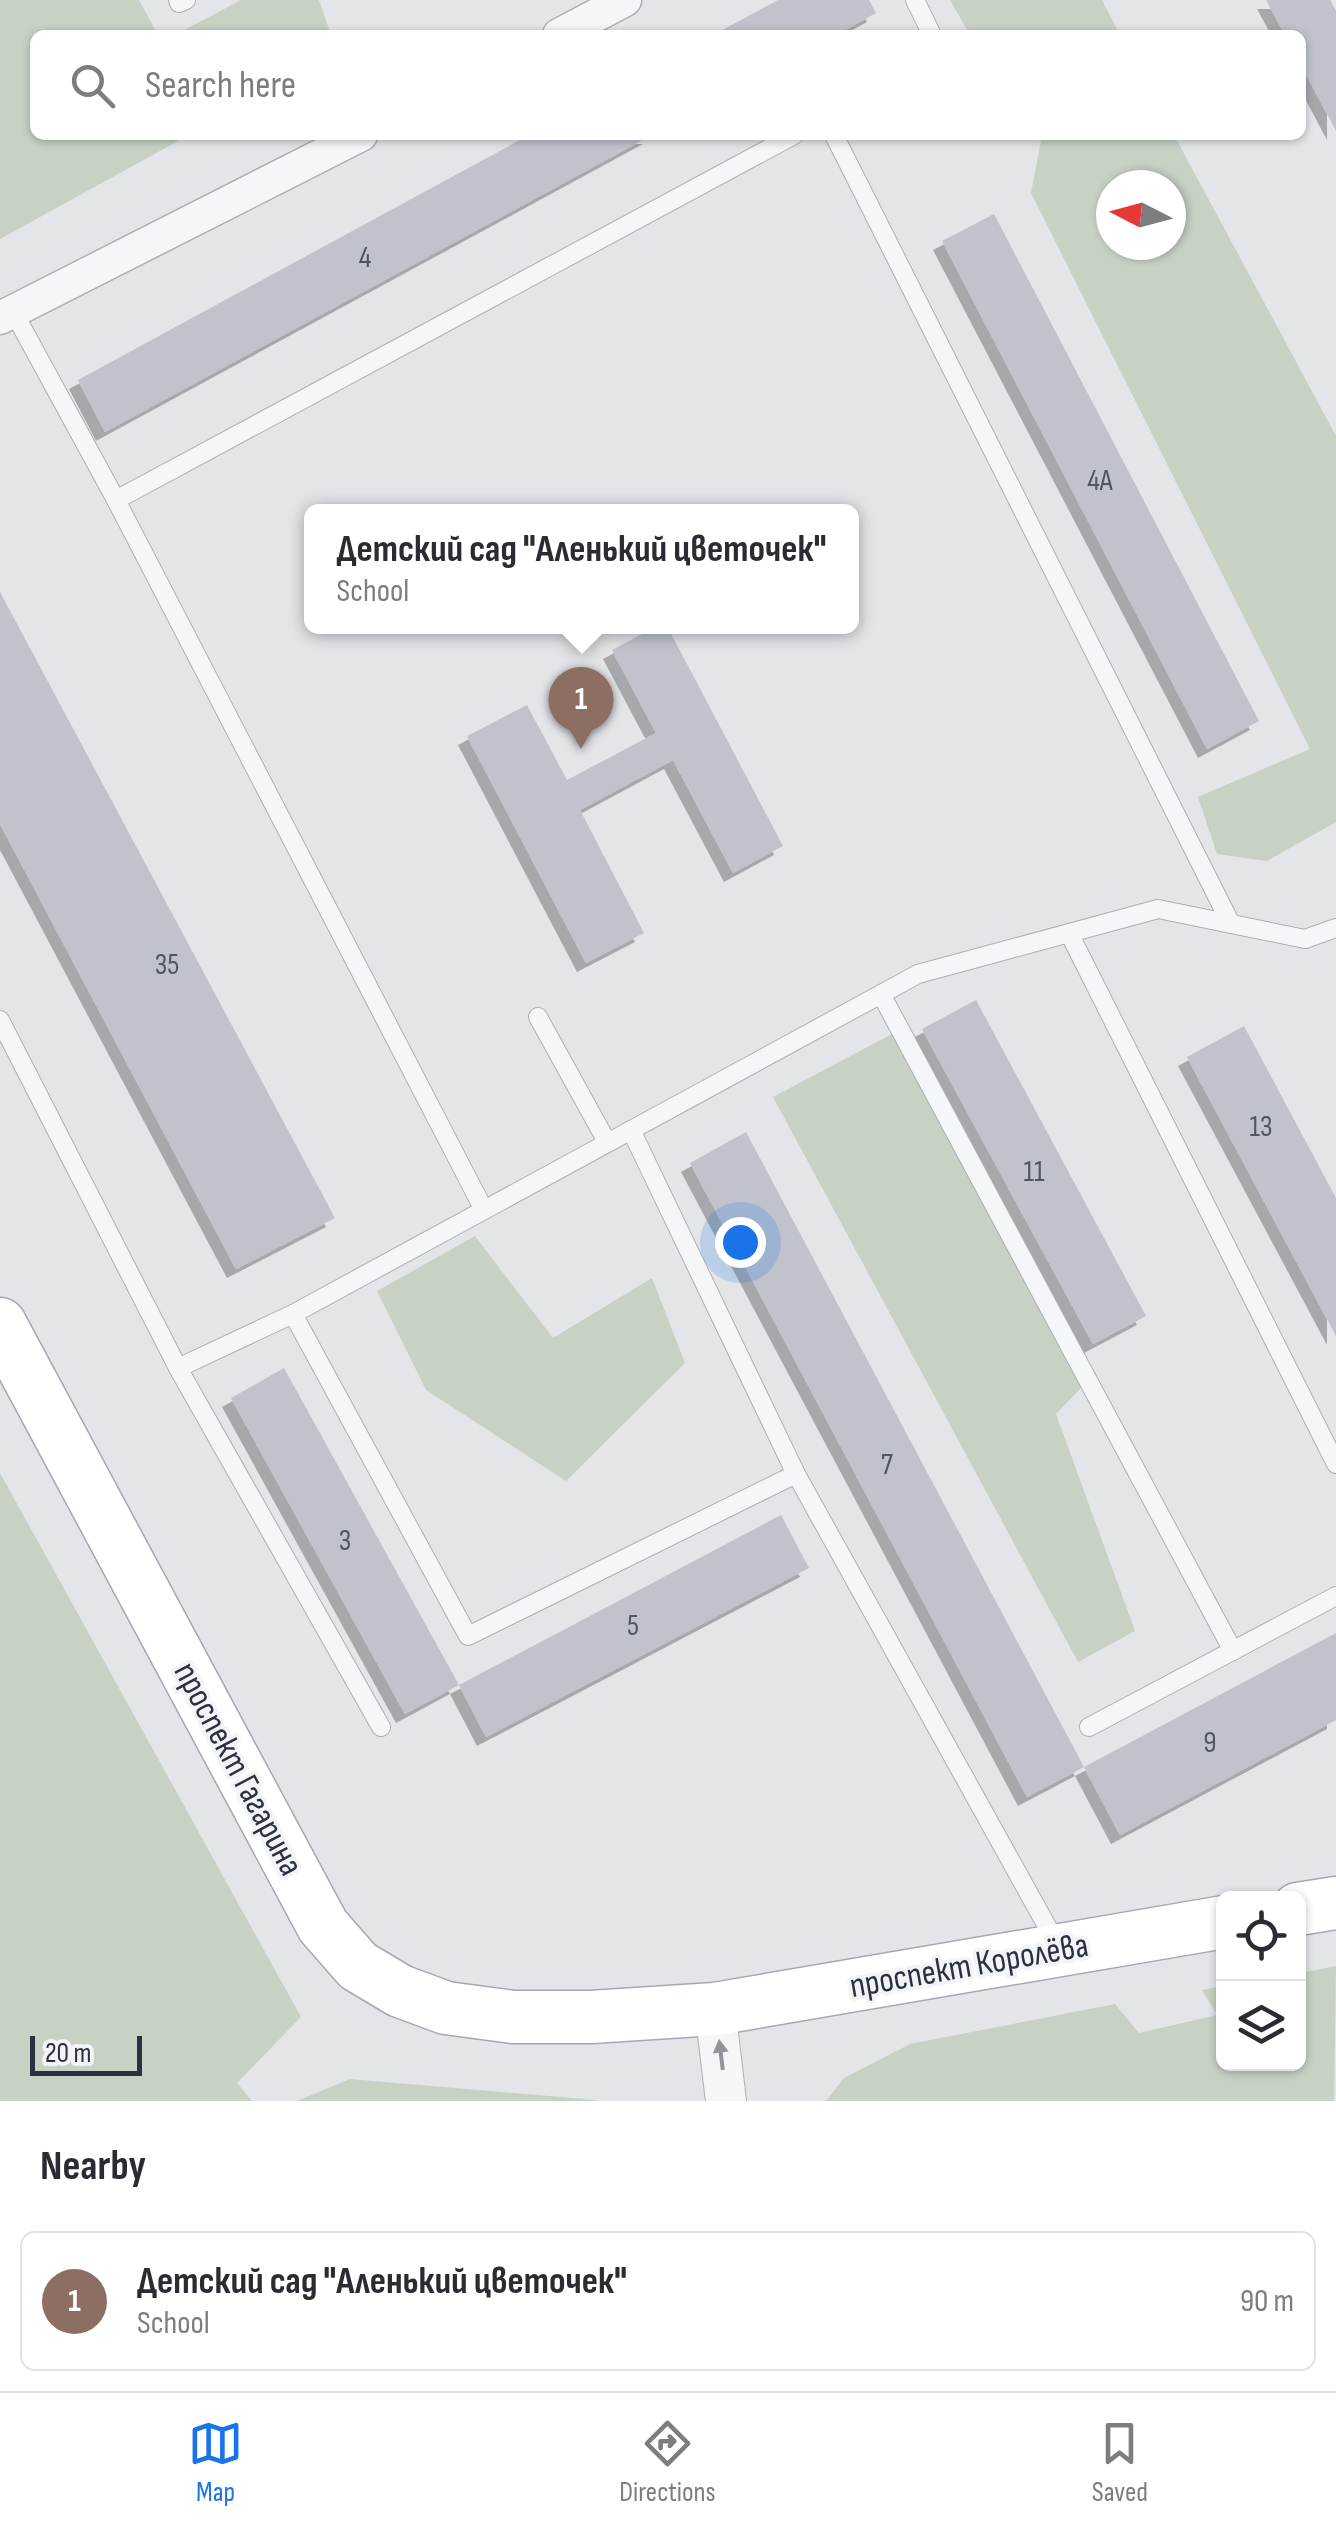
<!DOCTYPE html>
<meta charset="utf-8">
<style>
:root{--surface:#fff;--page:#f2f2f3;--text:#2b2b33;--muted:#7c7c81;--line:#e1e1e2;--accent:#1a73e8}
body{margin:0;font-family:"Sofia Sans Condensed",sans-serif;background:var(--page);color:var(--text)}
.controls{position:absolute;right:30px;bottom:30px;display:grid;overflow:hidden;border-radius:15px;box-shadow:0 2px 8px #0004}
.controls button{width:90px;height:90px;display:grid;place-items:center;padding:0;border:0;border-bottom:2px solid var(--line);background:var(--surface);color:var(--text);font:50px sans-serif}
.compass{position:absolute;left:1096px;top:170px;width:90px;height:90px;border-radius:50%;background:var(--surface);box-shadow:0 2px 8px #0004;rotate:276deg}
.scale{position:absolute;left:30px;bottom:25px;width:112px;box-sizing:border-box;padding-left:10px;border:5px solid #2c3140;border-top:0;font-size:28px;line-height:35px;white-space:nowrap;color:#2c3140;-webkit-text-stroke:8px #f2f4f7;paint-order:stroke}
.you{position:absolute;left:740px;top:1242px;width:35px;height:35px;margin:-25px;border:8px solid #fff;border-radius:50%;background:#1a73e8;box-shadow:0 0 0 15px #1a73e833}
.badge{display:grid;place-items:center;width:65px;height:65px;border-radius:50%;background:var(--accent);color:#fff;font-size:32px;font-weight:700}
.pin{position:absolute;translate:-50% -82px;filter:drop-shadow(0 2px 5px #0008)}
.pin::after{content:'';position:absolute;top:52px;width:35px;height:30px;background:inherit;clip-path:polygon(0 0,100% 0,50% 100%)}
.popup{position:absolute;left:304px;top:504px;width:555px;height:130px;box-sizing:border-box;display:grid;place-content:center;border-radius:15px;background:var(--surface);filter:drop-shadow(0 2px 8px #0005);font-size:32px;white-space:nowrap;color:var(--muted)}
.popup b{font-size:38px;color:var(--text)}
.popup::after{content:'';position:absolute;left:50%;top:100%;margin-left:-20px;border:20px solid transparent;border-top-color:var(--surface)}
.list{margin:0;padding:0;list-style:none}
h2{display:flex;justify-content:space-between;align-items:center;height:130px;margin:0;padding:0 40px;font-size:42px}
h2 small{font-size:32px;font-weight:400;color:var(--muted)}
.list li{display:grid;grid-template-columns:65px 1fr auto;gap:30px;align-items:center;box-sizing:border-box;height:140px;margin:0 20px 20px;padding:0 20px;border:2px solid var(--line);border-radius:15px}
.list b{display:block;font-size:38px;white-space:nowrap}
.list p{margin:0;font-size:32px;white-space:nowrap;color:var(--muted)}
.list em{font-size:32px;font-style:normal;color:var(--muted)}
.icon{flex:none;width:55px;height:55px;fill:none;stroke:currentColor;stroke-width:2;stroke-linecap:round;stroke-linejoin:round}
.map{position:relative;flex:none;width:1336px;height:2101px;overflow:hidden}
.search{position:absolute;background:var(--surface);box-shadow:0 2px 8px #0004;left:30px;right:30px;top:30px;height:110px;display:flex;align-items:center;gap:25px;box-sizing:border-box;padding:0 35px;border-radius:15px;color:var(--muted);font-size:38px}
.sheet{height:290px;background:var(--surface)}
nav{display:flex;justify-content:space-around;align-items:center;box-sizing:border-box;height:140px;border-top:2px solid var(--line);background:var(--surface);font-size:28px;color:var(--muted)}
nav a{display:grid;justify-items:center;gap:5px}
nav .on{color:var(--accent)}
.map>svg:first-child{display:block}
.green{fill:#c7d2c5;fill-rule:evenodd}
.building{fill:#c0c3cc;filter:url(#shadow)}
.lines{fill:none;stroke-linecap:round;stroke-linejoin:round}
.service-casing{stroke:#acafb6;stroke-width:20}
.minor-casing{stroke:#acafb6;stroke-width:35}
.tertiary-casing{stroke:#acafb6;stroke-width:42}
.primary-casing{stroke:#a3a8b4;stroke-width:55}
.service{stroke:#f5f6f8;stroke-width:18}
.minor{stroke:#f5f6f8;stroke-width:32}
.tertiary{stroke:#f5f6f8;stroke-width:40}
.primary{stroke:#fff;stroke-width:52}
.oneway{fill:#90949c}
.labels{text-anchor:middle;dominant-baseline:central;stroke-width:8;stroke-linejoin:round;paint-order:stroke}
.number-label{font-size:30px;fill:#515663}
.street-label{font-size:35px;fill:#2c3140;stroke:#f2f4f7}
</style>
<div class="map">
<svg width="1336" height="2101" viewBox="0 0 1336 2101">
<defs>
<filter id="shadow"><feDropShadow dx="-9" dy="9" stdDeviation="0" flood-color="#0004"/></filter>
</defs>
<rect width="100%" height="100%" fill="#e3e5e9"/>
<g class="green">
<polygon points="0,0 139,0 158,35 35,35 35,135 189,135 0,239"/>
<polygon points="241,0 319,0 331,35 175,35"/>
<polygon points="950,0 1102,0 1120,35 970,35"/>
<path d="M1042,135H1174L1336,436V822L1267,861L1217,854L1198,797L1310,749L1031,193ZM1111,185H1171V245H1111Z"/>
<polygon points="892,1034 1087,1382 1056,1414 1135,1631 1078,1662 773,1097"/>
<polygon points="475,1236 553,1338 652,1278 685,1363 566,1481 426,1390 377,1291"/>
<polygon points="0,1473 301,2017 237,2083 252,2101 0,2101"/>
<polygon points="1336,1966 1334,2101 826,2101 844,2078 910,2044 1115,2004 1139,2033 1217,2015 1202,1990 1223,1986 1224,2064 1298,2064 1299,1973"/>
<polygon points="350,2079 595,2100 596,2101 297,2101"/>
</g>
<g class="building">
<polygon points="778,0 869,0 876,13 836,35 713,35"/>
<polygon points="1266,0 1330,0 1336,11 1336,131 1301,65 1301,35 1285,35"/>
<polygon points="529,135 652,135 105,432 78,380"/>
<polygon points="994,214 1259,721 1207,749 942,241"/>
<polygon points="0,592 335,1218 236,1269 0,824"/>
<polygon points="657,626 667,626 783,846 733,873 673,760 580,810 644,933 586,963 467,736 527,705 567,780 656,733 612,650"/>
<polygon points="976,1000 1146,1316 1093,1344 922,1029"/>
<polygon points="1244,1026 1336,1198 1336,1336 1187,1057"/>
<polygon points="746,1132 1084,1767 1027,1797 690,1163"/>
<polygon points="284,1368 459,1685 405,1714 231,1398"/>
<polygon points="781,1515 809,1568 486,1737 459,1685"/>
<polygon points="1336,1633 1336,1720 1120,1835 1084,1767"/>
</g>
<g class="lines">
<g class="service-casing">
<g id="service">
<polyline points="178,0 179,3 186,0"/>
<polyline points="915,0 932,35"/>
<polyline points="834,135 1231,924"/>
<polyline points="13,311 116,500 794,135"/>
<polyline points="116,500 484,1210"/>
<polyline points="1069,933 1336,1464"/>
<polyline points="881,994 1233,1651"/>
<polyline points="538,1017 607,1142"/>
<polyline points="0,1020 178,1368 381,1727"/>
<polyline points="631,1130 796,1474 1048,1928 1055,1945"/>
<polyline points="293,1314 468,1636 796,1474"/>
<polyline points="178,1368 293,1314 918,974 1158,909 1305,939 1336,928"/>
<polyline points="1089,1727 1336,1596"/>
</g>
</g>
<g class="minor-casing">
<g id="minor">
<polyline points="559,35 625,0"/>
<polyline points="0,318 361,135"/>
</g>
</g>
<g class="tertiary-casing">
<polyline id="tertiary" points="715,2009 726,2101"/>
</g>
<g class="primary-casing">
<g id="primary">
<polyline points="0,1324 323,1926 358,1966 400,1991 446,2008 513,2017 591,2017 715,2009 1224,1922"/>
<polyline points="1298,1909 1336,1903"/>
</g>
</g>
<use href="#service" class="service"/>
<use href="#minor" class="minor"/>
<use href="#tertiary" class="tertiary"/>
<use href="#primary" class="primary"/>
</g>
<defs><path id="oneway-solid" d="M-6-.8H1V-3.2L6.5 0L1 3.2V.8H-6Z" transform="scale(2.5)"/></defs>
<use class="oneway" href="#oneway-solid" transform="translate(721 2055) rotate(-97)"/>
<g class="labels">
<g class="number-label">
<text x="365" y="258">4</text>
<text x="1100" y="481">4А</text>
<text x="167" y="965">35</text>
<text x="1261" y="1127">13</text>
<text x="1034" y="1172">11</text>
<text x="887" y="1465">7</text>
<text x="345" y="1541">3</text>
<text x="633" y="1626">5</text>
<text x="1210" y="1743">9</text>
</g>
<g class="street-label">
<text transform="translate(238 1769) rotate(62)">проспект Гагарина</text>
<text transform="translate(969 1966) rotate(-10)">проспект Королёва</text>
</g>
</g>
</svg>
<div class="controls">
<button><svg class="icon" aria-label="locate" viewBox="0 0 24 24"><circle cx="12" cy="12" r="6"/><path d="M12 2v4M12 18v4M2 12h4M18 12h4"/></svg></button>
<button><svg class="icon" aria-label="layers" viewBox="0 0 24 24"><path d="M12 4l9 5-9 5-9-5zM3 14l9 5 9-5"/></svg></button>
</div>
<svg class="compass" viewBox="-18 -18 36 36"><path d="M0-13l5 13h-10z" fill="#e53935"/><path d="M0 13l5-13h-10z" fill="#7c7c81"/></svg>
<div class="scale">20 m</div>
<div class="you"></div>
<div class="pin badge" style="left:581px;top:749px;background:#8d6e63">1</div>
<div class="popup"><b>Детский сад &quot;Аленький цветочек&quot;</b>School</div>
<div class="search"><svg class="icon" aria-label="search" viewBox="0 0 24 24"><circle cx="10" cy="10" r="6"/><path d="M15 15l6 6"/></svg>Search here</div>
</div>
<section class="sheet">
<h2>Nearby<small></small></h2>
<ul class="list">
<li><span class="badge" style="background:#8d6e63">1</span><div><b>Детский сад &quot;Аленький цветочек&quot;</b><p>School</p></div><em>90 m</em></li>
</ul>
</section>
<nav>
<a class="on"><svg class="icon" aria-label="map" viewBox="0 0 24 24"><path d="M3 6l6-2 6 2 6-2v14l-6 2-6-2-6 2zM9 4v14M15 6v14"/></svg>Map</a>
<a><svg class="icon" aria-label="directions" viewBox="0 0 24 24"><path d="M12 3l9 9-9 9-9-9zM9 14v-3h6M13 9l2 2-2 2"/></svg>Directions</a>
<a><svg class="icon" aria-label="saved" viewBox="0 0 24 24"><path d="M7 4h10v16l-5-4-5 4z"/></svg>Saved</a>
</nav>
